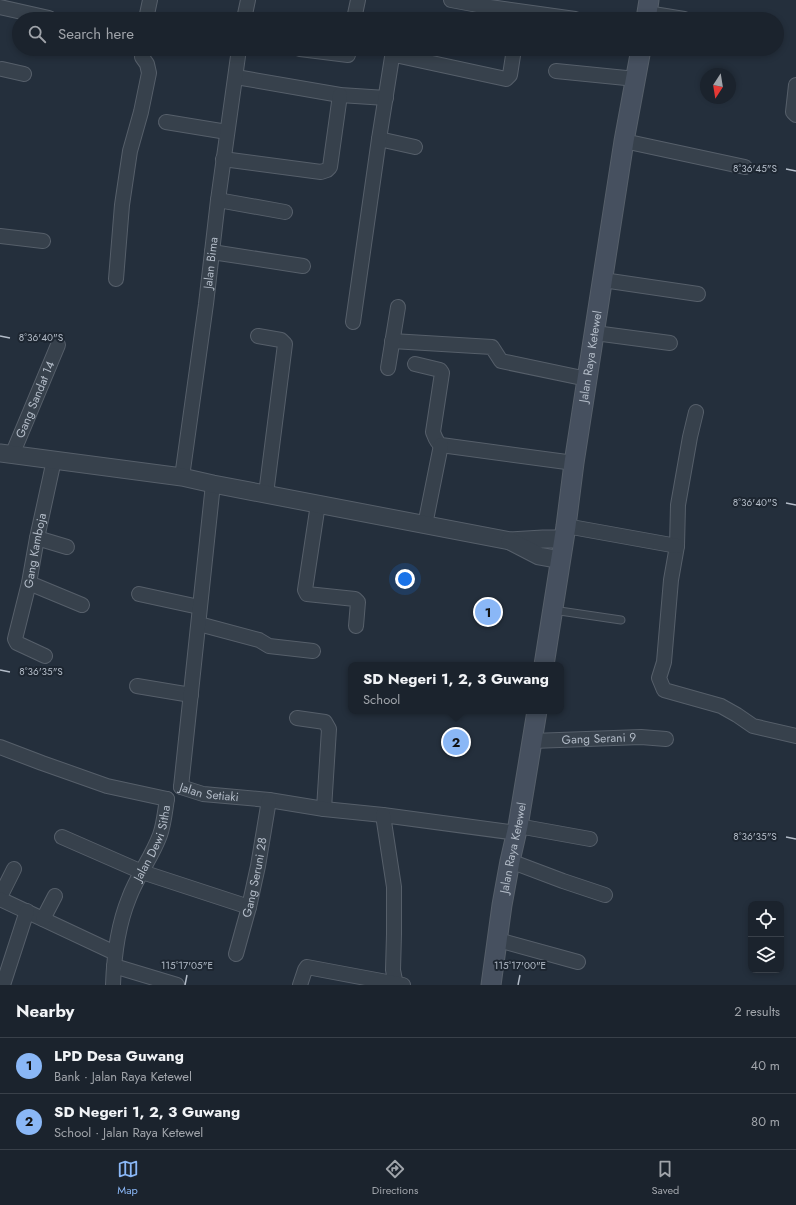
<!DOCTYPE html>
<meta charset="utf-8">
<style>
:root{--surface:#1b232d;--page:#282f39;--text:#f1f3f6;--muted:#a0a4aa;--line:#394049;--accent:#8ab7f6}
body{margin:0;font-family:Jost,sans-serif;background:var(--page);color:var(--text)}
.controls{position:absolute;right:12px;bottom:12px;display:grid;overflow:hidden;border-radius:8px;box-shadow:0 2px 6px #0003}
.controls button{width:36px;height:36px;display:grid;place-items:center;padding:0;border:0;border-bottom:1px solid var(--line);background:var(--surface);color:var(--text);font:20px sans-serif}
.compass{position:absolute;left:700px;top:68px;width:36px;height:36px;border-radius:50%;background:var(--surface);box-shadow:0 2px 6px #0003;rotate:192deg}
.you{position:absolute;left:405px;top:579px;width:14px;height:14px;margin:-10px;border:3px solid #fff;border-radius:50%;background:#1a73e8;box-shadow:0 0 0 6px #1a73e833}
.badge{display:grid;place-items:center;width:26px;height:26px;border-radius:50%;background:var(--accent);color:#111;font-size:13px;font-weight:700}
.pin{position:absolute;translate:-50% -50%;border:2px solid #fff;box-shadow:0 1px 4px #0006}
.popup{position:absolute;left:348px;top:662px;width:216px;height:52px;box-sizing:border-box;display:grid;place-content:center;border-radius:8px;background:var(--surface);filter:drop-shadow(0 1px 3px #0005);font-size:13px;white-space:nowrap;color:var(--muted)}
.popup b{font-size:15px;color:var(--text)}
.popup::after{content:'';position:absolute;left:50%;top:100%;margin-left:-8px;border:8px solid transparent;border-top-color:var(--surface)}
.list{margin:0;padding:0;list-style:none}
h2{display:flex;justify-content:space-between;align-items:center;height:52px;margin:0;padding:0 16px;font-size:17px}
h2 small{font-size:13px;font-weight:400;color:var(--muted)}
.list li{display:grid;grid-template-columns:26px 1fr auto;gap:12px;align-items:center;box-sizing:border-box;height:56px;padding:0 16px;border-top:1px solid var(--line)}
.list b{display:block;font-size:15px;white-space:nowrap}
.list p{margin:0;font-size:13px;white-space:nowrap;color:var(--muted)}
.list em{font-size:13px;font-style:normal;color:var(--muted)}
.icon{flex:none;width:22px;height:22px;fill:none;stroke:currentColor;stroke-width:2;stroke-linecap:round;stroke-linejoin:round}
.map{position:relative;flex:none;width:796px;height:985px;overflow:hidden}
.search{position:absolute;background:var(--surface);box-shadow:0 2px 6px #0003;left:12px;right:12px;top:12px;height:44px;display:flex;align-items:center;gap:10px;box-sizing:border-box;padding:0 14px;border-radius:22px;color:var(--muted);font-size:15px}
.sheet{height:164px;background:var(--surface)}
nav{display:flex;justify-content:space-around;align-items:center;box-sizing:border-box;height:56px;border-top:1px solid var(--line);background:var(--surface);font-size:11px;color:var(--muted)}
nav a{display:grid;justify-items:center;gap:2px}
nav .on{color:var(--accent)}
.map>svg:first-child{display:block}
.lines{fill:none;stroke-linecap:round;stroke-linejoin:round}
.service-casing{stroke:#565f6a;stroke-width:9}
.minor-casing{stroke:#565f6a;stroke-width:16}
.tertiary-casing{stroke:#565f6a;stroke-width:19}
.secondary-casing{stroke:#565f6a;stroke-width:21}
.service{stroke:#37414c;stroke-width:7}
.minor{stroke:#37414c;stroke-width:14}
.tertiary{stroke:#37414c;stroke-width:17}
.secondary{stroke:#46505f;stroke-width:19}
.ticks{fill:none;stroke:#b3bcc8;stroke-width:1.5}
.labels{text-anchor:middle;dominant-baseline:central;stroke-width:4;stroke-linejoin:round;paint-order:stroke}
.street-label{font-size:12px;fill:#b3bcc8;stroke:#1d2631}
.ticks-label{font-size:10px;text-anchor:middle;fill:#b3bcc8;stroke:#1d2631;stroke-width:4;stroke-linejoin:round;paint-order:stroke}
</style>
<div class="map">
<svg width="796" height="985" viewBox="0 0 796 985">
<rect width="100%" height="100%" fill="#242f3c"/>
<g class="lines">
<g class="service-casing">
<polyline id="service" points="553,610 621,620"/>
</g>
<g class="minor-casing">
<g id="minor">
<polyline points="451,0 483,6 575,19"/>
<polyline points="0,7 49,18"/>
<polyline points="647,13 684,19"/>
<polyline points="146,19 150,0"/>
<polyline points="244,19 248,0"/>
<polyline points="354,19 358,0"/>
<polyline points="300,49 348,55 349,49"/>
<polyline points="2,69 24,74"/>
<polyline points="556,71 636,79"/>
<polyline points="236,77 340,95 386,98"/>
<polyline points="796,85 793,112 796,115"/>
<polyline points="166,122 227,132"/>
<polyline points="379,139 415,147"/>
<polyline points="624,141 745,167"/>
<polyline points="223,159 321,172 327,170 330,167 340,95"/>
<polyline points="218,200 285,212"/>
<polyline points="0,236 43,241"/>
<polyline points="212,252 303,266"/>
<polyline points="116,279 122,205 130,151 141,112 149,73 147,64 142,57 143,49"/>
<polyline points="603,280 698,294"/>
<polyline points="353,322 379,139 392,57 395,55 506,79 510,75 514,49"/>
<polyline points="595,333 670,343"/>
<polyline points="258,336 281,340 285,344 266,494"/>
<polyline points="392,341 492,347 501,361 587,379"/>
<path d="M415,364L440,370L442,373L433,432C435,437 436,442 441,445L574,463"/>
<polyline points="388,368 398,307"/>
<polyline points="696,412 690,437 678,505 677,546 671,580 664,662 659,678 664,690 721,706 737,715 753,726 796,736"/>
<path id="s1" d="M12,455L58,345"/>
<path id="s2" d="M182,477L206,304L218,200L239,49"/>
<polyline points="318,504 305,590 307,594 355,599 358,602 356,626"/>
<polyline points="425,525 441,445"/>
<polyline points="566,526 677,546"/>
<polyline points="37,538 67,547"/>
<polyline points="29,583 82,605"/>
<polyline points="139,594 199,607"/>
<polyline points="199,624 259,640 269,646 313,651"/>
<path id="s3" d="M45,656L17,643L15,639L29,583L37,538L54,460"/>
<polyline points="137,686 191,695"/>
<polyline points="297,718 325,722 329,729 324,809"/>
<path id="s4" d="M532,741L641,737L666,739"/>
<polyline points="0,747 42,763 107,786 167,799"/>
<path id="s5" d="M181,787L203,794L269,800L324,809L383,815L517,833"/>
<polyline points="181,787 213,484"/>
<polyline points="383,815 394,887 394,934 393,970 396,985"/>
<polyline points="518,826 590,839"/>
<polyline points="62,837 142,872 249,907"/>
<polyline points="510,861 563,881 605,895"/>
<polyline points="0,897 14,869"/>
<polyline points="0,899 115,953"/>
<polyline points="43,919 55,896"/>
<polyline points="498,940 578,962"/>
<path id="s6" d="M236,954L249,907L258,866L269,800"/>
<polyline points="114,966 177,985"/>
<polyline points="3,985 27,911"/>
<path id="s7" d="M113,985C114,956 118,925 129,898C137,876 152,857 160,835C164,824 165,811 167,799"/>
<polyline points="300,985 305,970 307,967 403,985"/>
</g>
</g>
<g class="tertiary-casing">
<g id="tertiary">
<polyline points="0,453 182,477 213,484 510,541 543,539 563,539"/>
<polyline points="510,541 539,556 561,560"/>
</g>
</g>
<g class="secondary-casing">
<g id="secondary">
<polyline points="646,19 649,0"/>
<path id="s8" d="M544,665L566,526L574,463L624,141L641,49"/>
<path id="s9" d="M491,985L502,905L510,861L518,826L537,711"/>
</g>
</g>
<use href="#service" class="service"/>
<use href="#minor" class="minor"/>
<use href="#tertiary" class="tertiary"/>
<use href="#secondary" class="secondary"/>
</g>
<path class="ticks" d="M786,169L796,171M0,336L10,338M786,503L796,505M0,670L10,672M786,837L796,839M185,985L187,975M518,985L520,975"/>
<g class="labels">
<g class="street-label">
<text stroke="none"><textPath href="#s2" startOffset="216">Jalan Bima</textPath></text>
<text stroke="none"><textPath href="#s8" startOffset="312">Jalan Raya Ketewel</textPath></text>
<text stroke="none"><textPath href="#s1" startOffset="60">Gang Sandat 14</textPath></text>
<text stroke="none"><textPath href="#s3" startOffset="126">Gang Kamboja</textPath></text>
<text stroke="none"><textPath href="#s4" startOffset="67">Gang Serani 9</textPath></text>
<text stroke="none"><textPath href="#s5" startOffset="29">Jalan Setiaki</textPath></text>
<text stroke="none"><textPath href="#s7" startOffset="149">Jalan Dewi Sitha</textPath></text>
<text stroke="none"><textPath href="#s9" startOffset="139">Jalan Raya Ketewel</textPath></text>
<text stroke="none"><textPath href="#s6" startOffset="79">Gang Seruni 28</textPath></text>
</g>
</g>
<g class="ticks-label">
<text x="755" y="172">8°36'45"S</text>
<text x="41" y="341">8°36'40"S</text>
<text x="755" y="506">8°36'40"S</text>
<text x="41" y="675">8°36'35"S</text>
<text x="755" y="840">8°36'35"S</text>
<text x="187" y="969">115°17'05"E</text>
<text x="520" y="969">115°17'00"E</text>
</g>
</svg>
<div class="controls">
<button><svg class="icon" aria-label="locate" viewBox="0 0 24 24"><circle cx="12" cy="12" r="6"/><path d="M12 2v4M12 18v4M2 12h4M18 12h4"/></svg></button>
<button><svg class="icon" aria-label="layers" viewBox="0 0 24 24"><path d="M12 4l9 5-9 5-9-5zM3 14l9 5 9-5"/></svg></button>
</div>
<svg class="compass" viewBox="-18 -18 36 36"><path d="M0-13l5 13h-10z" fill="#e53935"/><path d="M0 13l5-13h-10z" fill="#a0a4aa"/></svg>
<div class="you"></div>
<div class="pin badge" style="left:488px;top:612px">1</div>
<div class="pin badge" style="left:456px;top:742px">2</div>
<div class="popup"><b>SD Negeri 1, 2, 3 Guwang</b>School</div>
<div class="search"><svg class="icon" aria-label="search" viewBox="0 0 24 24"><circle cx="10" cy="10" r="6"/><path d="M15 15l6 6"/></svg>Search here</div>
</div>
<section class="sheet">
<h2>Nearby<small>2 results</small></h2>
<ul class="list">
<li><span class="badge">1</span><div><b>LPD Desa Guwang</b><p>Bank · Jalan Raya Ketewel</p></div><em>40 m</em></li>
<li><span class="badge">2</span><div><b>SD Negeri 1, 2, 3 Guwang</b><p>School · Jalan Raya Ketewel</p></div><em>80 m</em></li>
</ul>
</section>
<nav>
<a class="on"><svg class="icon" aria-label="map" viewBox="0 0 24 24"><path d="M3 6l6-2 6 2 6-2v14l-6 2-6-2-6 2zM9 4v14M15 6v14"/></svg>Map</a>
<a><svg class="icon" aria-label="directions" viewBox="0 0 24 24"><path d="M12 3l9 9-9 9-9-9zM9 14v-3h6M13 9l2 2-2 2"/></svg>Directions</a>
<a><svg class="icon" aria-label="saved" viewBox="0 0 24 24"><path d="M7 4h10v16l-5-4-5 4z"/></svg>Saved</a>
</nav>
